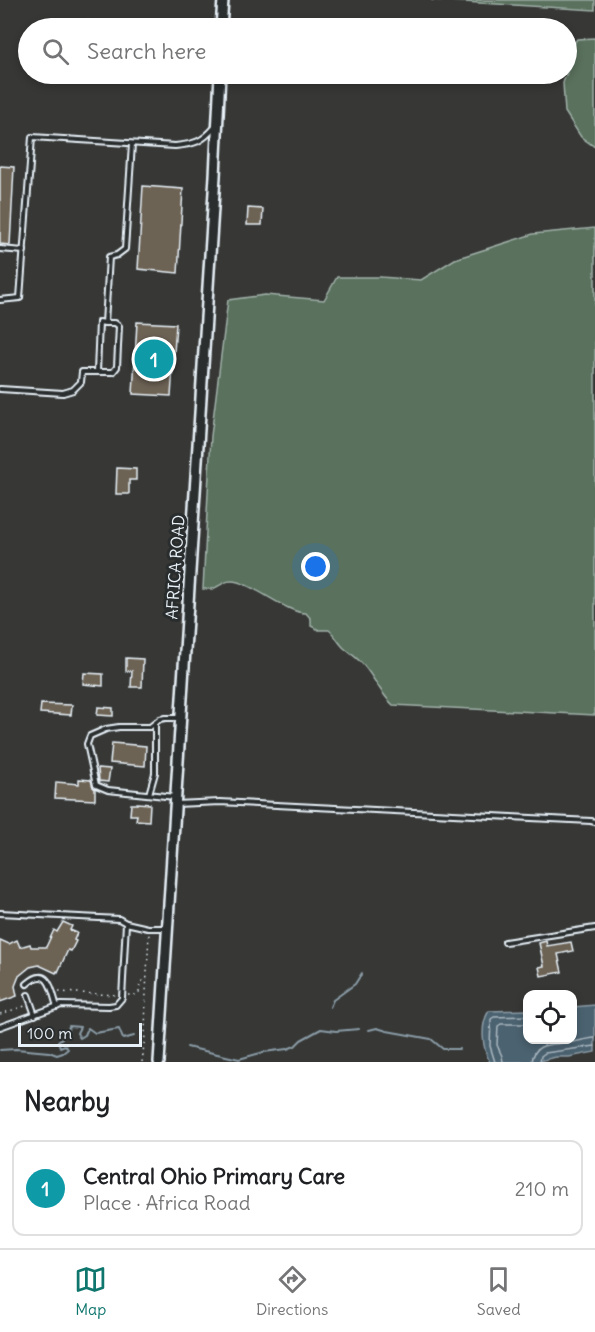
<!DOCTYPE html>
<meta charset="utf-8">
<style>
:root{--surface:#fff;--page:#f6f6f6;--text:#202124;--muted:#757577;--line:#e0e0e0;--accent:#0f766e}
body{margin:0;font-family:Delius,sans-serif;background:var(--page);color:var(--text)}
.controls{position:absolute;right:18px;bottom:18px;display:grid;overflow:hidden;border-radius:12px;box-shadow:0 3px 9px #0003}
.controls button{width:54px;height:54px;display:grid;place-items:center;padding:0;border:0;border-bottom:2px solid var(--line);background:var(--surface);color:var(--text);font:30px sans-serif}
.scale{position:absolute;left:18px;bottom:15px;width:124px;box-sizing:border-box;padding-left:6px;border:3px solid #e8f1f8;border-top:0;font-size:16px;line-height:21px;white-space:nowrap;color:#e8f1f8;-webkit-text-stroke:4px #2a2d2e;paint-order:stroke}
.you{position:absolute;left:316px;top:567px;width:21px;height:21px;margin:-15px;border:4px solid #fff;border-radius:50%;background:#1a73e8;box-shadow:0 0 0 9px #1a73e833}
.badge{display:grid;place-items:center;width:39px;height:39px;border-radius:50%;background:var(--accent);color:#fff;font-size:20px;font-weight:700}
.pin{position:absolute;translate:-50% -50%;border:3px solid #fff;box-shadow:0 2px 6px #0006}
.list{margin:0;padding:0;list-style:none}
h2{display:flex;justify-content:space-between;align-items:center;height:78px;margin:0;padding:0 24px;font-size:26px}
h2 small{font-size:20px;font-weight:400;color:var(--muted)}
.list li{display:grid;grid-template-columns:39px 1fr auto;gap:18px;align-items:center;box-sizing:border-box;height:96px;margin:0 12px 12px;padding:0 12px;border:2px solid var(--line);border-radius:12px}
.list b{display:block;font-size:22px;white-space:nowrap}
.list p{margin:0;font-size:20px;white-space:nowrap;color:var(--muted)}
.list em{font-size:20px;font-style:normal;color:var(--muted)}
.icon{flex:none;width:33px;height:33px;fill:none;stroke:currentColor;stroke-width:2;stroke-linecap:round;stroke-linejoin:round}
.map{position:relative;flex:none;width:595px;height:1062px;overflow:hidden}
.search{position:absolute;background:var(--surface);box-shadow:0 3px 9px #0003;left:18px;right:18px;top:18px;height:66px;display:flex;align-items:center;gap:15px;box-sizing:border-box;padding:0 21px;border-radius:33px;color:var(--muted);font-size:22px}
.sheet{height:186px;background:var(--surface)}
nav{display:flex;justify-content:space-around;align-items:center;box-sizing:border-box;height:84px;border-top:2px solid var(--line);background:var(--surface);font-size:16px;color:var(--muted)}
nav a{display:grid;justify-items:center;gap:3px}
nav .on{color:var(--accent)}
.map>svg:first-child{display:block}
.green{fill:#5a715d;stroke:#a1b1aa;stroke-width:1.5}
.water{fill:#4c626f;stroke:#8a9ba6;stroke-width:1.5}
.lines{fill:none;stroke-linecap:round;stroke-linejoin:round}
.shore{stroke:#aab8c1;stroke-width:1.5}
.stream{stroke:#8a9ba6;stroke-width:2}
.building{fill:#6d6354;stroke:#e8f1f8;stroke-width:1.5}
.service-casing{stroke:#e8f1f8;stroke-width:8}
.tertiary-casing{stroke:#e8f1f8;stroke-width:14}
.path{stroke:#e8f1f8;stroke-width:1.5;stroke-dasharray:1.5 4.5;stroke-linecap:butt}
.service{stroke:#2a2d2e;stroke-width:4}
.tertiary{stroke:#2a2d2e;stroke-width:9}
.labels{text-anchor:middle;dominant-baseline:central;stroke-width:6;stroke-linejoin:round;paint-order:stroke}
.street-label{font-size:16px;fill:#e8f1f8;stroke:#2a2d2e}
</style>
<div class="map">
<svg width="595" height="1062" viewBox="0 0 595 1062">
<rect width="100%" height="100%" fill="#373836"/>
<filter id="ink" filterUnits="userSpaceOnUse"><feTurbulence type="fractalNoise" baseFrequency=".0167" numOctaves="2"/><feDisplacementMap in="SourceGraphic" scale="12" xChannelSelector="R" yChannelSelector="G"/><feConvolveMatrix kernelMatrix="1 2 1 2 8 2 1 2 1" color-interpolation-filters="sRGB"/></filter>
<g filter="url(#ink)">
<g class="green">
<polygon points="431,0 595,0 595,10"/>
<polygon points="595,38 595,147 581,137 565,112 563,83 568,69 568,52 577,39"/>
<path d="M595,228V715L393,705C381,694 375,679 365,667C359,659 351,654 344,648C338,642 335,635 329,630H319L311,626V619L306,613C290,614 257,587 238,582C225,578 222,586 212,589C209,589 206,589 203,589L211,436L228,300L265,295L324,300L337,277H380L421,280L455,259L533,234Z"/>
</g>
<path class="water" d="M595,1005V1052L569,1057H556L536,1062H490C482,1048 480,1024 489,1011L527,1010L528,1040H572L573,1007Z"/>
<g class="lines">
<g class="shore">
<polyline points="495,1062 490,1046 491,1019 494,1017 528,1016"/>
<polyline points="503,1062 502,1056 497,1045 498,1026 501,1024 528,1024"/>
<path d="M532,1062C534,1042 551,1045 566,1043C576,1042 585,1039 595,1038"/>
<polyline points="540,1062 541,1056 545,1053 595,1046"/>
</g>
<g class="stream">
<polyline points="330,1007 333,1000 355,984 362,973"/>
<polyline points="369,1030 377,1028 387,1031 431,1039 443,1049 459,1049"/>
<polyline points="187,1047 239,1059 264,1052 287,1049 295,1046 301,1040 321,1029 336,1031 359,1029"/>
<polyline points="0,1050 16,1049 49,1052 57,1055 63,1053 68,1049 65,1045 60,1047 58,1041 62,1038 63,1032 68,1030 69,1026 80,1027 77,1033 80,1038 85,1035 88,1028 95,1033 119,1029 123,1039 134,1036"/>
</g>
</g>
<g class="building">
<polygon points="69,20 126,22 126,28 69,28"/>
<polygon points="0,166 14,167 10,245 0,244"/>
<polygon points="143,186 183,189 178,273 138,269"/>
<polygon points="248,208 263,209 262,225 247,225"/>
<polygon points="137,322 176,324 171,396 133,394"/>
<polygon points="117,468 136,469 136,480 129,480 129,494 116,494"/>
<polygon points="126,658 143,659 142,687 131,687 132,671 126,671"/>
<polygon points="84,673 103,674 103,686 83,684"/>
<polygon points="41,704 72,705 71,715 40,713"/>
<polygon points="98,707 113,708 113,716 97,715"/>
<polygon points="112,743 146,746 145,766 110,763"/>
<polygon points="98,768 110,769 108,782 99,781"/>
<polygon points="79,779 91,780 93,787 95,789 95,800 55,798 56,782 79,784"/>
<polygon points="137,803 150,804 149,821 136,820 137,815 130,815 131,804 137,804"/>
<polygon points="63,922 72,926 70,930 77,933 74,940 76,941 71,951 68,950 58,972 57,971 56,973 39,965 30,967 19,976 15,986 17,996 0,1002 0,940 9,944 17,940 20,947 30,944 31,947 46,947 54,930 57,932"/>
<polygon points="546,941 547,946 571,942 573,951 558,954 562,972 541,976 539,967 544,966 539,943"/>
</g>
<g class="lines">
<g class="service-casing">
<g id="service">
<polyline points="0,249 24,251"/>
<path d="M0,300L20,298L32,137L175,146C195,144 202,142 215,127"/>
<polyline points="97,372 99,322 105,323"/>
<polyline points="0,389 63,393 73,390 81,382 82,372 113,372 117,367 119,326 115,323 105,323 109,257 117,255 125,249 132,144"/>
<polyline points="149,794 155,773 155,724"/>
<polyline points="175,797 108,790 96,785 87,744 90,736 106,729 119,727 150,727 160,719 165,718 180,718"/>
<polyline points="176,804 220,802 591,821 595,822"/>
<polyline points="0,913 119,919 126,923"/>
<polyline points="505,942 595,928"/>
<path d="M27,984C49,964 52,991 57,1007"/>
<polyline points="28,995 35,1015"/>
<polyline points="0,1027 61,1005 109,1006 116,1005 122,998 126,923 148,928 167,928"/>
</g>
</g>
<g class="tertiary-casing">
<g id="tertiary">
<polyline points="221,28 223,0"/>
<polyline points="159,1062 215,176 220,74"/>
</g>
</g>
<g class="path">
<polyline points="59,992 117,995"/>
<polyline points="128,995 137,995 139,992 140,982 147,979"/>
<polyline points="0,1014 25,1006"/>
<polyline points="142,1062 145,1036 146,992 149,934"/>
</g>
<use href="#service" class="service"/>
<use href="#tertiary" class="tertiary"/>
</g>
</g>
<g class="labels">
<g class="street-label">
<text transform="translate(175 567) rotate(-86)">AFRICA ROAD</text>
</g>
</g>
</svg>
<div class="controls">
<button><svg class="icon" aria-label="locate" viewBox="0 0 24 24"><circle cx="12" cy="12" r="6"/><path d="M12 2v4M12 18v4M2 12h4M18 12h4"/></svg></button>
</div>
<div class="scale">100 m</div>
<div class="you"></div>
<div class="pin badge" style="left:154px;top:359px;background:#0f9aa8">1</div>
<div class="search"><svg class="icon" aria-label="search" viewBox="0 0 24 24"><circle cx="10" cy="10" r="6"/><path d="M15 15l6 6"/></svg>Search here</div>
</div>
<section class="sheet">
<h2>Nearby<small></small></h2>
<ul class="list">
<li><span class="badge" style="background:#0f9aa8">1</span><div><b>Central Ohio Primary Care</b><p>Place · Africa Road</p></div><em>210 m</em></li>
</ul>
</section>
<nav>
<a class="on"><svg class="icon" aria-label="map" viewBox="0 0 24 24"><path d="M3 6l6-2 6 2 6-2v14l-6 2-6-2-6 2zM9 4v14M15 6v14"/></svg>Map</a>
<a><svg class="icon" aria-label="directions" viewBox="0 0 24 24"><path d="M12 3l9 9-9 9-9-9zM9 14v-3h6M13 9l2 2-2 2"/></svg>Directions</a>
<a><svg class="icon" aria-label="saved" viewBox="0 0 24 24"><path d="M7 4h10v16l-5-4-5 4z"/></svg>Saved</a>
</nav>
